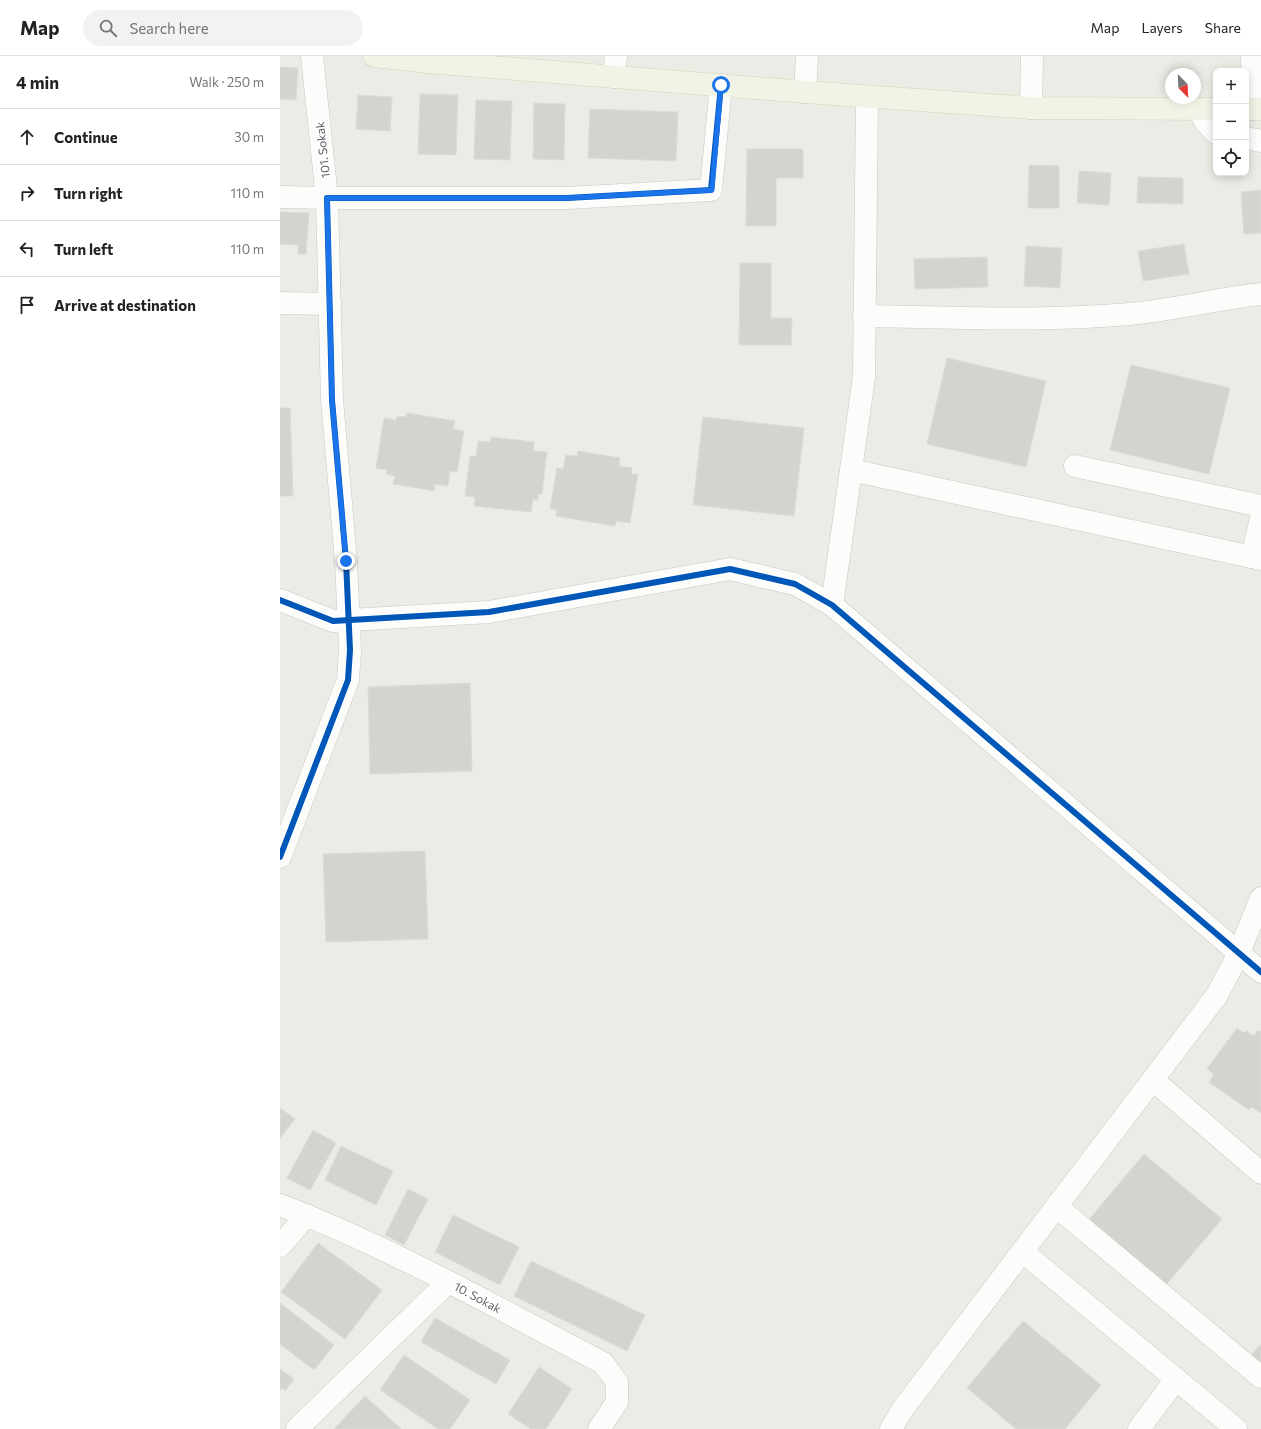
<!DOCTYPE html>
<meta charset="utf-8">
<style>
:root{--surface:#fff;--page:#f2f2f2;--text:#222;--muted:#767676;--line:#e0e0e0}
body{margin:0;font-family:Commissioner,sans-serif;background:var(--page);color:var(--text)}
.controls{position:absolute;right:12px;top:12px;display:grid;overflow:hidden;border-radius:8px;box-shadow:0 2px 10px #0003}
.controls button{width:36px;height:36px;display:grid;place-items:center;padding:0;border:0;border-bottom:1px solid var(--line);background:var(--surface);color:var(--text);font:20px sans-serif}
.compass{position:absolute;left:885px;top:12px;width:36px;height:36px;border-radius:50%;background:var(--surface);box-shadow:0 2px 10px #0003;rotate:156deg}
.stop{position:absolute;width:12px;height:12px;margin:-9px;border:3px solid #1a73e8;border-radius:50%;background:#fff}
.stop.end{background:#1a73e8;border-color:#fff;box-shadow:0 1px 4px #0008}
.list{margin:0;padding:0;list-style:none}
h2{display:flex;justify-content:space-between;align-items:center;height:52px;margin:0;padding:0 16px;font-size:17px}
h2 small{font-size:13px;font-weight:400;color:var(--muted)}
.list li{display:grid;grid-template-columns:26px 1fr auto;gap:12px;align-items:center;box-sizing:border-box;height:56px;padding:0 16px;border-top:1px solid var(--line)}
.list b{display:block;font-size:15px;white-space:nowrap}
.list em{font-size:13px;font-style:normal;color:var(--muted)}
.icon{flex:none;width:22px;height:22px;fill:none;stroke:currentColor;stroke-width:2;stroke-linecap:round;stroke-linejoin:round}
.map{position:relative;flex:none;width:981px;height:1373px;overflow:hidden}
header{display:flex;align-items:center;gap:24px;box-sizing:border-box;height:56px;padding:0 20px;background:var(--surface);border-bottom:1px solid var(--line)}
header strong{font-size:19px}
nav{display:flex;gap:22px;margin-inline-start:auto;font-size:14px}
.search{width:280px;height:36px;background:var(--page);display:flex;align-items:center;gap:10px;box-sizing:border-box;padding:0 14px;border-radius:22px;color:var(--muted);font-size:15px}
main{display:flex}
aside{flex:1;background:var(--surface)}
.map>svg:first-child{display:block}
.building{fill:#d4d3d0;stroke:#dcdbd5}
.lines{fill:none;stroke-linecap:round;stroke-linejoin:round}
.minor-casing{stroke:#c8c8c7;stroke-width:23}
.major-casing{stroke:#d5d3b2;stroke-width:23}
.minor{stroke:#fcfcfb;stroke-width:22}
.major{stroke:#f2f3e7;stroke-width:22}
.cycleway-casing{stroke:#fff;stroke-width:8}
.cycleway{stroke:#0057b8;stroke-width:6}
.route{stroke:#1a73e8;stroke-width:5}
.labels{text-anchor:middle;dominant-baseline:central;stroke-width:4;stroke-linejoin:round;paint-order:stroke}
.street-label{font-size:12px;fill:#5b5e65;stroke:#fff}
</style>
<header>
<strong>Map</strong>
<div class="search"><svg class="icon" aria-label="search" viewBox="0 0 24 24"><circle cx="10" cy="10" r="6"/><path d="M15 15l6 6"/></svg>Search here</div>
<nav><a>Map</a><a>Layers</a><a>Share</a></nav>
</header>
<main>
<aside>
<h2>4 min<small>Walk · 250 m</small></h2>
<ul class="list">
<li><svg class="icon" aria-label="ahead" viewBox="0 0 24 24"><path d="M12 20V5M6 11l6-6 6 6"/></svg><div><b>Continue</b></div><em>30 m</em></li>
<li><svg class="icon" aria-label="right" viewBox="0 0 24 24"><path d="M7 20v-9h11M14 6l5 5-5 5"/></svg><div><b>Turn right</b></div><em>110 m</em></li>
<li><svg class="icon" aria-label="left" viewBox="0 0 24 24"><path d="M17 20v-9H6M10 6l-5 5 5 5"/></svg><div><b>Turn left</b></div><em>110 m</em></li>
<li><svg class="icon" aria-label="arrive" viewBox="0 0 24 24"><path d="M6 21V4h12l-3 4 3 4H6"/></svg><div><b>Arrive at destination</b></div></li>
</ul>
</aside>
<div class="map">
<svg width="981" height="1373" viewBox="0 0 981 1373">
<rect width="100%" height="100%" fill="#ecece6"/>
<g class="building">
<polygon points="0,11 18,12 16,44 0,43"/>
<polygon points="140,38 178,39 176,99 138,98"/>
<polygon points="78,39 112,41 110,75 76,73"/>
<polygon points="196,44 232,45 230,104 194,103"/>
<polygon points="254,47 285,48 284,104 253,103"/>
<polygon points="310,53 398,56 396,105 308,102"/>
<polygon points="467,93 523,93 523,122 496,122 496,170 466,170"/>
<polygon points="749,109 779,110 779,152 748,152"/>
<polygon points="799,115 831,117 829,149 797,147"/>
<polygon points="858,121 903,122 903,148 857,147"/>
<polygon points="981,134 981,177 964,178 961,136"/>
<polygon points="0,156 29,157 26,198 18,198 18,189 0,188"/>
<polygon points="904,188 909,218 863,225 858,195"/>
<polygon points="746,190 782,192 780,232 744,230"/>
<polygon points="707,201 708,231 635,233 634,203"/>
<polygon points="460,207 491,207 491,262 512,262 511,289 459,289"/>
<polygon points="667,302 766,325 746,411 647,388"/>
<polygon points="851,309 950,332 929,418 830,394"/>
<polygon points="0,352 10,352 13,440 0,440"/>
<polygon points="127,357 175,365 173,373 184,375 177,416 170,415 168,430 155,428 154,435 113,428 115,420 106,418 107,414 96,412 104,362 116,364 117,360 126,361"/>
<polygon points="423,361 524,372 514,460 413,449"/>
<polygon points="211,381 254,386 253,395 267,396 262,438 258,438 258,444 253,443 251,456 194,450 195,441 185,440 190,400 196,400 198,385 210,386"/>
<polygon points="298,395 340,402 339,410 352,412 351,418 358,418 350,467 336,465 335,470 276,460 277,454 270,452 277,412 283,413 286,399 297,400"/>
<polygon points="190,627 192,715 90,718 88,631"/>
<polygon points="145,795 148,883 46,886 43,798"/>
<polygon points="957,972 964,977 966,975 974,980 978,974 981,976 981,1057 972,1051 969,1054 929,1026 934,1018 927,1013"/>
<polygon points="0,1052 15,1063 0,1082"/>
<polygon points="33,1074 56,1087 30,1134 7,1122"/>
<polygon points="61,1090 113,1115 96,1149 45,1124"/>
<polygon points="864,1098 942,1163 885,1230 807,1166"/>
<polygon points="128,1133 148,1143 124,1189 105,1179"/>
<polygon points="173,1159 239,1191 220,1229 155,1196"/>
<polygon points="38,1187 102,1234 65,1283 1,1236"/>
<polygon points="251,1205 365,1259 347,1295 234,1240"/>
<polygon points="0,1247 54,1289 34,1314 0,1288"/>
<polygon points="155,1262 230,1304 216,1328 141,1286"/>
<polygon points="743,1265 821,1329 785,1373 736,1373 687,1332"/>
<polygon points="981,1288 981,1310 970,1301"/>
<polygon points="124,1299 190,1344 170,1373 158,1373 100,1334"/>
<polygon points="259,1311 292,1333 266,1373 251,1373 228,1358"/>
<polygon points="0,1313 14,1323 5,1335 2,1332 0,1334"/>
<polygon points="85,1340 121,1373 54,1373"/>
</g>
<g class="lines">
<g class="minor-casing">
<g id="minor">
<polyline points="972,0 973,53"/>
<polyline points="334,21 336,0"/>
<polyline points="525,36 527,0"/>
<polyline points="751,52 752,0"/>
<polyline points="919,53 925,65 936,77"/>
<polyline points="966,82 981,85"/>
<polyline points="0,141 47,142 32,0"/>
<polyline points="0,247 50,248"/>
<path d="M584,260C672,261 761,266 849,258C893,254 937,243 981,238"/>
<polyline points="795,410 981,450"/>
<polyline points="571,414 981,503"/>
<polyline points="972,501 981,462"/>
<polyline points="0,544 53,565 209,556 450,513 515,528 552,549 981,916"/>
<polyline points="552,549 584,321 587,41"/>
<polyline points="0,801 68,624 70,594 66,505 52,344 47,142 287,142 431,134 441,29"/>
<polyline points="873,1024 981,1117"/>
<path d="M0,1149C112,1192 217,1252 323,1307L337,1326V1346L319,1373"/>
<polyline points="777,1151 981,1321"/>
<polyline points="0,1190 27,1159"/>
<polyline points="743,1196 956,1373"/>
<polyline points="17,1373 168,1226"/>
<polyline points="611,1373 622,1354 937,939 959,897 981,842"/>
<polyline points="859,1373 896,1323"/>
</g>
</g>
<g class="major-casing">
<g id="major">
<polyline points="94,0 148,6 525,36 751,52 936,53"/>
<polyline points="966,53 981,53"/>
</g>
</g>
<use href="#minor" class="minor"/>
<use href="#major" class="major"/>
<g class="cycleway-casing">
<g id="cycleway">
<polyline points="0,544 53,565 209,556 450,513 515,528 552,549 981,916"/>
<polyline points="0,801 68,624 70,594 66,505 52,344 47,142 287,142 431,134 441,29"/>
</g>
</g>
<use href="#cycleway" class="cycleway"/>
</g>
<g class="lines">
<polyline class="route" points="66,505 52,344 47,142 287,142 432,134 441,29"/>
</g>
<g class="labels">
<g class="street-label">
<text transform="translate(42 94) rotate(-96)">101. Sokak</text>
<text transform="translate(198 1241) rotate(28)">10. Sokak</text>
</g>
</g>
</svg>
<div class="controls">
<button>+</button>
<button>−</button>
<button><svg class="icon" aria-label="locate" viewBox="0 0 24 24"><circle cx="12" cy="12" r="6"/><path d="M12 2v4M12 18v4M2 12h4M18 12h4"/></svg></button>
</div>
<svg class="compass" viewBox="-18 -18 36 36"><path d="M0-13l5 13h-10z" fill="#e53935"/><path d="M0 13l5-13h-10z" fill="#767676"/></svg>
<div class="stop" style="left:441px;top:29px"></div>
<div class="stop end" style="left:66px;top:505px"></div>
</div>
</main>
